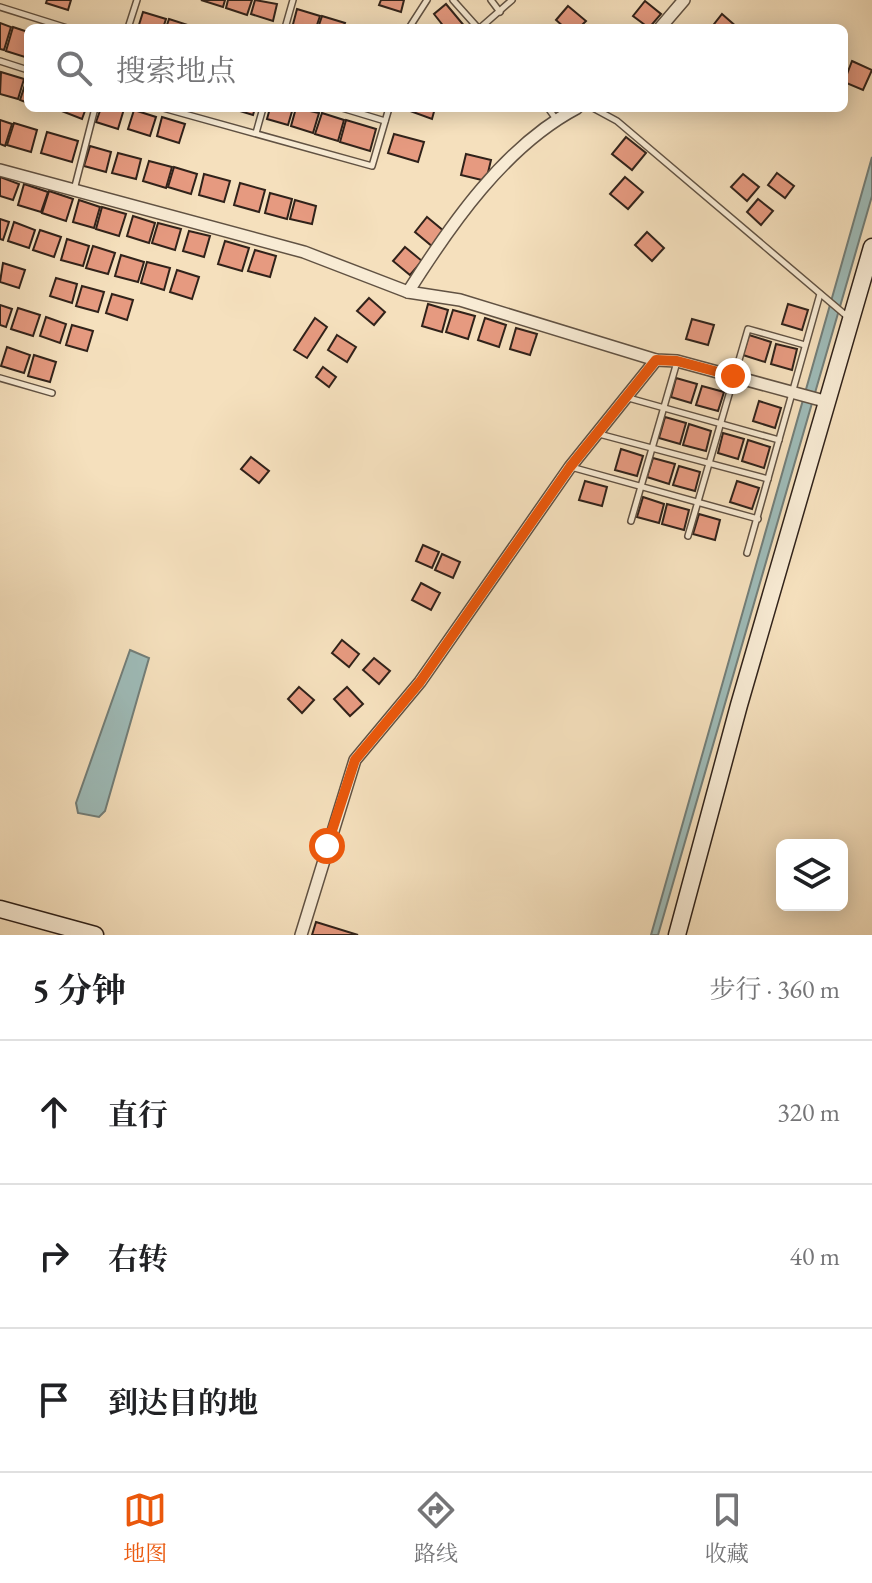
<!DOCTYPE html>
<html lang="zh">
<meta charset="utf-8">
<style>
:root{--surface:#fff;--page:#f2f2f2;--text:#202124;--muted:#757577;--line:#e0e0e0;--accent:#ea580c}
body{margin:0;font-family:"EB Garamond","Noto Serif SC",serif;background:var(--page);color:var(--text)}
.controls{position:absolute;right:24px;bottom:24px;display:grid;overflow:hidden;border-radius:12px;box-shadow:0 4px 20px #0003}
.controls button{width:72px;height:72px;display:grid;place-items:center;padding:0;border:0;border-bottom:2px solid var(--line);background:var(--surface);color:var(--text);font:40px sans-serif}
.stop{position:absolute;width:24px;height:24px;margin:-18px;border:6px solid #ea580c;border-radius:50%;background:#fff}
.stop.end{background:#ea580c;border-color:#fff;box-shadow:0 2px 8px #0008}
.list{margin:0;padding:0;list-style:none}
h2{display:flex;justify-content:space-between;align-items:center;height:104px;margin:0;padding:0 32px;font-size:34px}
h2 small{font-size:26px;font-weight:400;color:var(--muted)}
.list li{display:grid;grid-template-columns:52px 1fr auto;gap:24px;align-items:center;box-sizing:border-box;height:144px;padding:0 32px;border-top:2px solid var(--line)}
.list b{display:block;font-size:30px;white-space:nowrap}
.list em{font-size:26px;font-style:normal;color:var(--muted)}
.icon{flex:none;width:44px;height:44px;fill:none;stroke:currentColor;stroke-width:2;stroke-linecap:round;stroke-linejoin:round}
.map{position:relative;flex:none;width:872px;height:935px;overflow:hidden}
.search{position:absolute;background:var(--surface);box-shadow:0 4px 20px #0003;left:24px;right:24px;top:24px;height:88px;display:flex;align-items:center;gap:20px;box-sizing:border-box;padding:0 28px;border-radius:12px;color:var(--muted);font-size:30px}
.sheet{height:536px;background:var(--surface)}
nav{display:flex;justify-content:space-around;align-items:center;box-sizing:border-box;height:112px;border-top:2px solid var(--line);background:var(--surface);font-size:22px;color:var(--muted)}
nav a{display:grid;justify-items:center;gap:4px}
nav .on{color:var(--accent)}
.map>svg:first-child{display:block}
.water{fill:#9ebbb8;stroke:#727e79;stroke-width:2}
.building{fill:#e69a80;stroke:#30221a;stroke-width:2}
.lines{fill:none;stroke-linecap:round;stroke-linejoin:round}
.lane-casing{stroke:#615243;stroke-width:8}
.street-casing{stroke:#615243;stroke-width:14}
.secondary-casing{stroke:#30221a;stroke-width:19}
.lane{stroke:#f8ebd4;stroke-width:5}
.street{stroke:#f8ebd4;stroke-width:11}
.secondary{stroke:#f8ebd4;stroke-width:16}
.route{stroke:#ea580c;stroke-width:10}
</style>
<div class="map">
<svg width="872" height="935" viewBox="0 0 872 935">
<rect width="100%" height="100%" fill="#f5e0bd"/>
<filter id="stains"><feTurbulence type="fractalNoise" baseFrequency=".0025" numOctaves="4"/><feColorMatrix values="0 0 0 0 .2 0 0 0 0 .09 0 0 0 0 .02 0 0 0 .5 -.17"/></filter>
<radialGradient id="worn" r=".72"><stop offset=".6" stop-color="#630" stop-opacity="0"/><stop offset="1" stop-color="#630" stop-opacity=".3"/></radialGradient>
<g class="water">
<polygon points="872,157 872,196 658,935 651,935"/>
<polygon points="130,650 149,658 105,811 99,817 78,813 76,803"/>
</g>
<g class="building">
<polygon points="47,0 71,0 68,10 46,3"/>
<polygon points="201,0 225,0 223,7"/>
<polygon points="228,0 252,0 247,15 226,8"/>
<polygon points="255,0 277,4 273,21 251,14"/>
<polygon points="381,0 404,0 401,12 379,5"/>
<polygon points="645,1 661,14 649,28 633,16"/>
<polygon points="446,4 466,28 445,28 434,14"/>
<polygon points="568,6 586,21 579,28 565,28 556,20"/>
<polygon points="297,9 320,16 316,28 292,28"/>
<polygon points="143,12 166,19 163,28 138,28"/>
<polygon points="722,14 738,28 711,28"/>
<polygon points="322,16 345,23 343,28 318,28"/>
<polygon points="169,19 191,26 190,28 166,28"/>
<polygon points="0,23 11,27 4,50 0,49"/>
<polygon points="13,27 28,32 28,58 6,51"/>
<polygon points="852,61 872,70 863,90 844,82"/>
<polygon points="1,72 24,79 18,99 0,94"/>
<polygon points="27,79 28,79 28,103 20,100"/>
<polygon points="54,108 86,108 82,119"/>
<polygon points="101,108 124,109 118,129 96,122"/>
<polygon points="230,108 255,108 253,115"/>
<polygon points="270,108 293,108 288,125 267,119"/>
<polygon points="296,108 319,113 313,133 291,126"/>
<polygon points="402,108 435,108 432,119"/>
<polygon points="134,110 156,117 150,136 128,129"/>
<polygon points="322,113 344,120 338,141 315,134"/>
<polygon points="162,117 185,124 179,143 157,136"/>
<polygon points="0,120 12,124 5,146 0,144"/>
<polygon points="346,120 376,129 370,151 340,142"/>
<polygon points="14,123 37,130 31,152 7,145"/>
<polygon points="47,132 78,141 72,162 41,153"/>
<polygon points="394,134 424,142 418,162 388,153"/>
<polygon points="626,137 646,153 632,170 612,154"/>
<polygon points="90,146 111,152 106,172 84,166"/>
<polygon points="118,153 141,159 136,179 112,173"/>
<polygon points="466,154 491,160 486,181 461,175"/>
<polygon points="149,161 172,167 166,188 143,181"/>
<polygon points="174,167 197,174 191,194 168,187"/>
<polygon points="777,173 794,186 785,198 768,185"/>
<polygon points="204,174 230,181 224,202 199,195"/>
<polygon points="743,174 759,187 747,201 731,187"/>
<polygon points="0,177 19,184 13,200 0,196"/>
<polygon points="625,177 643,192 628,209 610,194"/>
<polygon points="240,183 265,190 259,212 234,205"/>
<polygon points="24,184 48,192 41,212 18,205"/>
<polygon points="49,191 73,199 66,221 42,213"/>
<polygon points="270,193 292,199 287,219 265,213"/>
<polygon points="758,199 773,211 761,225 747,212"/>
<polygon points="79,200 100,207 94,228 73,222"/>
<polygon points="295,200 316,206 312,224 290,219"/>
<polygon points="102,207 126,214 119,236 96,229"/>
<polygon points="133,216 155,223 149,243 127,236"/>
<polygon points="427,217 445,232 433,247 415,232"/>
<polygon points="0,219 9,222 3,240 0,239"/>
<polygon points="14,222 35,230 29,248 8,241"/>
<polygon points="158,223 181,229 175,250 152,243"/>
<polygon points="40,230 61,237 54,257 33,250"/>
<polygon points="189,231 210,236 204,257 183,251"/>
<polygon points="647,232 664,248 652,261 635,245"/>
<polygon points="67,239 89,246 83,266 61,260"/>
<polygon points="225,241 249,248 242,271 218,264"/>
<polygon points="93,246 115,253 108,274 86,268"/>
<polygon points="405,247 422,261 410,275 393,261"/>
<polygon points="255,250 276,256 270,277 248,271"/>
<polygon points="121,255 144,262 138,282 115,276"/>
<polygon points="147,262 170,268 164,290 141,283"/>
<polygon points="3,263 25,270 19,288 0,282"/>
<polygon points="177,270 199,277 192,299 170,292"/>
<polygon points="56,278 77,284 72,303 50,296"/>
<polygon points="82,286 104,292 98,312 76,306"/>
<polygon points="112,294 133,300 127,320 106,313"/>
<polygon points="369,298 385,312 374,325 357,311"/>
<polygon points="428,304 448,310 442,332 422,326"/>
<polygon points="788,304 808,310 802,330 782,324"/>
<polygon points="0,305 12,309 6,327 0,325"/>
<polygon points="18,308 40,315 33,336 11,329"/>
<polygon points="453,310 475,316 468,339 446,332"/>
<polygon points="46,317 66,324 60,343 40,336"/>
<polygon points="315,318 327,327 307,358 294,350"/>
<polygon points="485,318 506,325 499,347 478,340"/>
<polygon points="692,319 714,325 708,345 686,339"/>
<polygon points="72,325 93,331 87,351 66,345"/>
<polygon points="516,328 537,334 530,355 510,349"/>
<polygon points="337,335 356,347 347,362 328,350"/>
<polygon points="749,335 771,342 765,362 743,355"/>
<polygon points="776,344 797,349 792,370 771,364"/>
<polygon points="7,347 30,355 24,373 1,366"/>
<polygon points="34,355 56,362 50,382 28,376"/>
<polygon points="323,367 336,377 329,387 316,377"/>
<polygon points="676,378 697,384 691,403 671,397"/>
<polygon points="702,386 724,392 718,411 696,405"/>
<polygon points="759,401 781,408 775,428 753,421"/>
<polygon points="665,417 686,423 680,444 659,438"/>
<polygon points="689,424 711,431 706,451 683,445"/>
<polygon points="723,433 744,439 738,459 718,453"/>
<polygon points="748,440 770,447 764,468 742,461"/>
<polygon points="621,449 643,456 637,476 615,470"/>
<polygon points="251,457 269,471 259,483 241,469"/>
<polygon points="653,458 675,464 669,484 647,477"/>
<polygon points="679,466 700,472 695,491 673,485"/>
<polygon points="585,481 607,487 602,506 579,500"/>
<polygon points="737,481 759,488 752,509 730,502"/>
<polygon points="643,497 664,504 659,523 637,517"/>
<polygon points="667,504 689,510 684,530 662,524"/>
<polygon points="699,514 720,520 715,540 693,534"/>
<polygon points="423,545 439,552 432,568 416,561"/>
<polygon points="442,554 460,562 453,578 435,570"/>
<polygon points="421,583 440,593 431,610 412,600"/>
<polygon points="342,640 359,654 349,667 332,653"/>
<polygon points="374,658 390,671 379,684 363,670"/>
<polygon points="299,687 314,700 302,713 288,699"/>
<polygon points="347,687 363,704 350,716 334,699"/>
<polygon points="316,922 358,935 312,935"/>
</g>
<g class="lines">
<g class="lane-casing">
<g id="lane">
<polyline points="453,0 478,28"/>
<polyline points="491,0 500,12"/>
<polyline points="0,7 67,28"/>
<polyline points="128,28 137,0"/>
<polyline points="285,28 293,0"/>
<polyline points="409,28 427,0"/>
<polyline points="480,28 512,0"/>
<polyline points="0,61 28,70"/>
<polyline points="163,108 372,166 389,108"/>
<polyline points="342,108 385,121"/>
<polyline points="548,108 556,119"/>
<polyline points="593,108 617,121 849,318"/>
<polyline points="256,133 263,108"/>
<polyline points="74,190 95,108"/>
<polyline points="0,378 52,393"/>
<polyline points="625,397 779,440"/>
<polyline points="599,434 768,479"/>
<polyline points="571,467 758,519"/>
<polyline points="631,521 677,362"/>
<polyline points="688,536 748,329 805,345"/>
<polyline points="747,553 820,294"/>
</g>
</g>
<g class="street-casing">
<g id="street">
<polyline points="660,28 684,0"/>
<polyline points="0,170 304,252 408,292 460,300 656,360 677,361 828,402"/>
<path d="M408,292C451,224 505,146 577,108"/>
<polyline points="301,935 355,760 420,682 570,467 656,360"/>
</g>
</g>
<g class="secondary-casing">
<g id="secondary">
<polyline points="0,909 95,935"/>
<polyline points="677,935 739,705 872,247"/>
</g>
</g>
<use href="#lane" class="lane"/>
<use href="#street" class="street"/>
<use href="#secondary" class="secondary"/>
</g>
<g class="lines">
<polyline class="route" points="327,846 355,760 420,682 570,467 656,360 677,361 733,376"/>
</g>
<rect width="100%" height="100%" filter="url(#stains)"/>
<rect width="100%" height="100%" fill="url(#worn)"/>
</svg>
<div class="controls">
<button><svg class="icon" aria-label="layers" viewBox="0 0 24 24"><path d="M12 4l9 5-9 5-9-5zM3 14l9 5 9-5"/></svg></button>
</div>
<div class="stop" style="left:327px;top:846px"></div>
<div class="stop end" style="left:733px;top:376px"></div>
<div class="search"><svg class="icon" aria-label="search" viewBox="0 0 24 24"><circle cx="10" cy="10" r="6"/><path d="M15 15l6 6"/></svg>搜索地点</div>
</div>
<section class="sheet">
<h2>5 分钟<small>步行 · 360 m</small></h2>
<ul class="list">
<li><svg class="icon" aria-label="ahead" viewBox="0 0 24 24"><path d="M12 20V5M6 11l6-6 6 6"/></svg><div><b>直行</b></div><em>320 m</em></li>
<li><svg class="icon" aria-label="right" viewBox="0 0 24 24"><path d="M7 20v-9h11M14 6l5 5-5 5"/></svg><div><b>右转</b></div><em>40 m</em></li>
<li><svg class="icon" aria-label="arrive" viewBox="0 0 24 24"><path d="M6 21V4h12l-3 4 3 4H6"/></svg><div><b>到达目的地</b></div></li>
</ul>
</section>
<nav>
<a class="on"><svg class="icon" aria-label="map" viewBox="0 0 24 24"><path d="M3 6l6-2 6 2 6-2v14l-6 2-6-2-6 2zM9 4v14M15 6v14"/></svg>地图</a>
<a><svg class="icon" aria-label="directions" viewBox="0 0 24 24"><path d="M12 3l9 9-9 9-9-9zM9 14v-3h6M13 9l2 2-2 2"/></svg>路线</a>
<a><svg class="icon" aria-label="saved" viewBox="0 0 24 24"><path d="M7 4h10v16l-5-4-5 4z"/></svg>收藏</a>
</nav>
